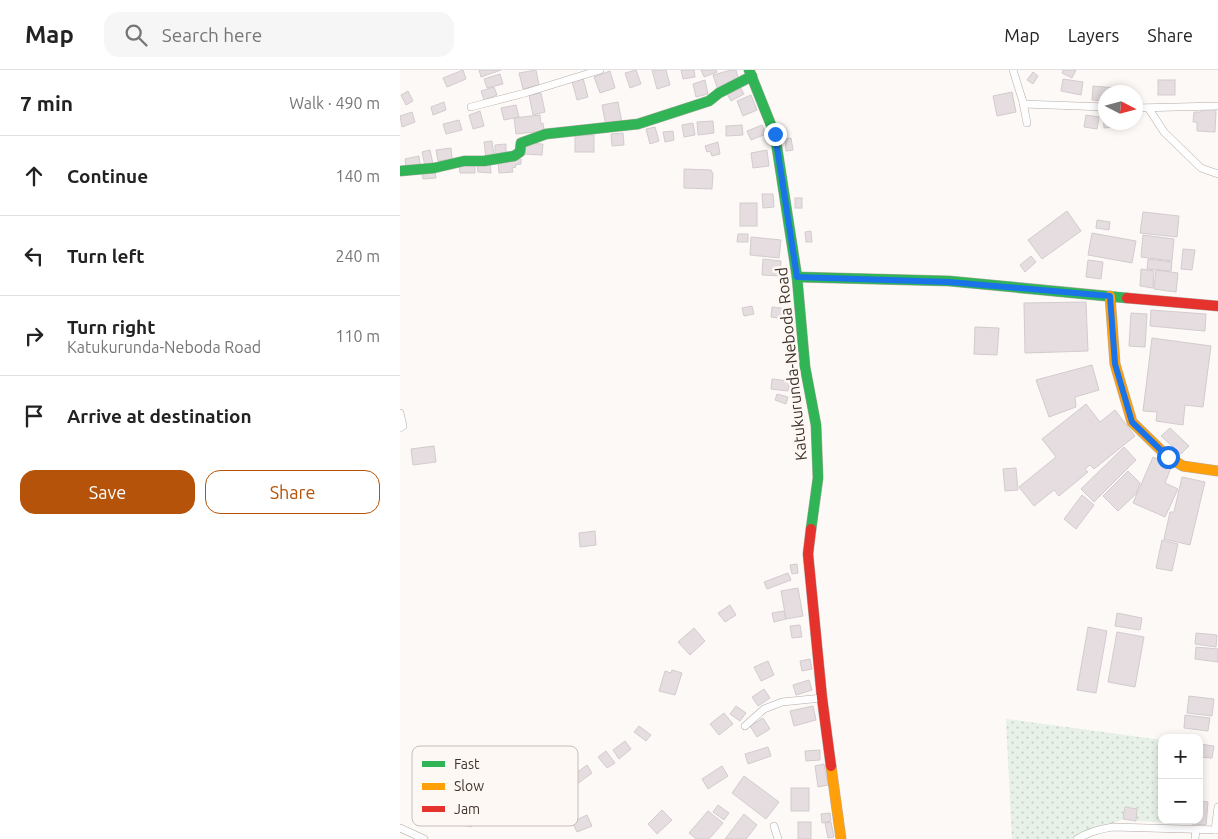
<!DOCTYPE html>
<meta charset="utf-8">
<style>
:root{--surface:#fff;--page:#f6f6f6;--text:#222;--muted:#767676;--line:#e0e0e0;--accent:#b45309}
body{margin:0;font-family:Ubuntu,sans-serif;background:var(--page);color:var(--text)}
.controls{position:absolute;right:15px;bottom:15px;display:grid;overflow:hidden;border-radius:10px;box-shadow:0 2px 8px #0003}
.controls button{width:45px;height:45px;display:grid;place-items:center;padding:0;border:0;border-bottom:1px solid var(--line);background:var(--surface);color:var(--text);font:25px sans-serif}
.compass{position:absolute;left:698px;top:15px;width:45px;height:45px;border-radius:50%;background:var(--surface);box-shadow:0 2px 8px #0003;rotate:96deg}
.stop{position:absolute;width:15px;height:15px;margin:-11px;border:4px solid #1a73e8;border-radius:50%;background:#fff}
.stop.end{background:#1a73e8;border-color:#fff;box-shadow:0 1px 5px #0008}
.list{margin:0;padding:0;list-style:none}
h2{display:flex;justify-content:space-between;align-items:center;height:65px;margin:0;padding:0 20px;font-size:21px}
h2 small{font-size:16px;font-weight:400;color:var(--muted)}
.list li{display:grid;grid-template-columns:32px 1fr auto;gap:15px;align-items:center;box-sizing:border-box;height:80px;padding:0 20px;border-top:1px solid var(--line)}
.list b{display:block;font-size:19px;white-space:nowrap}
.list p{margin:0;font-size:16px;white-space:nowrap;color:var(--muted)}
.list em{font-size:16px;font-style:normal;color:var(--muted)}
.actions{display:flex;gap:10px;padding:15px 20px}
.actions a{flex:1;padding:11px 0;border:1px solid var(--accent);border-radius:15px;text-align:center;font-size:18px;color:var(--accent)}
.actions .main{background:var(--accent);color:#fff}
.icon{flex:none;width:28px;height:28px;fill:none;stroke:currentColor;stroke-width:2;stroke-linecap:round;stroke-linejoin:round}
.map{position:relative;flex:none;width:818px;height:769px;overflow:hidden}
header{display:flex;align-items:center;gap:30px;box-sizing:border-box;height:70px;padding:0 25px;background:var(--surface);border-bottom:1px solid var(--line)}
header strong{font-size:24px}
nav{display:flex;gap:28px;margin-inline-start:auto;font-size:18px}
.search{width:350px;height:45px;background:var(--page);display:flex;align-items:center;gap:12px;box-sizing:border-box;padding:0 18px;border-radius:15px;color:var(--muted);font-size:19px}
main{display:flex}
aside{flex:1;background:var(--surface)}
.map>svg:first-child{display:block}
.grass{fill:url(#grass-dots)}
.building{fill:#e5dde0;stroke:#d3ccce}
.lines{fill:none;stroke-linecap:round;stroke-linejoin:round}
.street-casing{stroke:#b4ada8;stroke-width:8}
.fast-casing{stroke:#b4ada8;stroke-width:11}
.slow-casing{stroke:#b4ada8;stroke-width:11}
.jam-casing{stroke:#b4ada8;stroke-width:11}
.street{stroke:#fffefe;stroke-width:7}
.fast{stroke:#30b455;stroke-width:10}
.slow{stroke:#ff9f0a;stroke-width:10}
.jam{stroke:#e5322d;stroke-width:10}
.route{stroke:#1a73e8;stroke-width:6}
.labels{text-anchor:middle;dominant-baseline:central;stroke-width:5;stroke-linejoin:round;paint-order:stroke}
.street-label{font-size:16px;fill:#3f322b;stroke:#fef8f4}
.key{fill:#fef8f4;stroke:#c5bdb8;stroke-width:1}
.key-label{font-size:14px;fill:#3f322b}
</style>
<header>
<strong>Map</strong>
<div class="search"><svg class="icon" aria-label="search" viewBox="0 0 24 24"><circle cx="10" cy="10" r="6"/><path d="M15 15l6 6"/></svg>Search here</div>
<nav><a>Map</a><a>Layers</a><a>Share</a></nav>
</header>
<main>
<aside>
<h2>7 min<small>Walk · 490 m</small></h2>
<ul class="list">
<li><svg class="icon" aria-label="ahead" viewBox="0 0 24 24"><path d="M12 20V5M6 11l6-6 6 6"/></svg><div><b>Continue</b></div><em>140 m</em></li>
<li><svg class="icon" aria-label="left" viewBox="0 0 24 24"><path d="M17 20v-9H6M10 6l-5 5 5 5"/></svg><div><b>Turn left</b></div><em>240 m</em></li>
<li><svg class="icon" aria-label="right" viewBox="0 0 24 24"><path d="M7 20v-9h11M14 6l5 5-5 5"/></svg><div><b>Turn right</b><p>Katukurunda-Neboda Road</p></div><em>110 m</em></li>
<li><svg class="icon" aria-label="arrive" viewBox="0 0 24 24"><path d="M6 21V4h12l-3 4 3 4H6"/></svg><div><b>Arrive at destination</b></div></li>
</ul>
<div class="actions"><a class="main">Save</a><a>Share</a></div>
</aside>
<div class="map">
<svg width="818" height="769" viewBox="0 0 818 769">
<defs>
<pattern id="grass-dots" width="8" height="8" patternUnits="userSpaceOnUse" patternTransform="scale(1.25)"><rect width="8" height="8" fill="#e7f1e7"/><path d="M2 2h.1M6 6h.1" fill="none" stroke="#c7cfc6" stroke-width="1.8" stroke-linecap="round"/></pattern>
</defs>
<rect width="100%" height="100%" fill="#fcf9f6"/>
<polygon class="grass" points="606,649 762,670 762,750 766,750 765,752 736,751 737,739 725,737 723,749 680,769 612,769"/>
<g class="building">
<polygon points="63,0 66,9 47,17 43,8"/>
<polygon points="79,0 101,0 81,7"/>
<polygon points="136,0 139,15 123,19 119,3"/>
<polygon points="236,0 241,14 230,18 225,3"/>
<polygon points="252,0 266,0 270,15 257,19"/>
<polygon points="281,0 294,0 295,7 283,9"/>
<polygon points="301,0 316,0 317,2 304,7"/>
<polygon points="331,0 336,0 339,11 318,20 313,5"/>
<polygon points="663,0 676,0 672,8 662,3"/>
<polygon points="210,1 215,18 200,23 194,7"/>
<polygon points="633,2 638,6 633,14 627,10"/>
<polygon points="100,4 103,14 87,18 84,9"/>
<polygon points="183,8 188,27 177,30 172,11"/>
<polygon points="663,9 683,12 681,25 661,21"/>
<polygon points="305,10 308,24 296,27 293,14"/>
<rect x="758" y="10" width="17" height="15"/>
<polygon points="339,15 344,24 331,31 326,22"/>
<polygon points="693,16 716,18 715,22 706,22 706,31 692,30"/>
<polygon points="94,17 97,25 84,30 81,21"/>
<polygon points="8,21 13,31 6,35 1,25"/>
<polygon points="612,22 616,42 597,46 593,26"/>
<polygon points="141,23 145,42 133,45 129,25"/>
<polygon points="351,25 357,40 343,46 337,31"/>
<polygon points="44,32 46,40 33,45 31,37"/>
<polygon points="218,32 222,53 206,56 202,35"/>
<polygon points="116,35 119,47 104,50 101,38"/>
<polygon points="802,39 816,40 815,62 797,61 797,52 793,52 794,42 801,42"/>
<polygon points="80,41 84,56 73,59 69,45"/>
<polygon points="12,42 15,52 2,57 0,46"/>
<polygon points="703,44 706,44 706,52 715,52 715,57 704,58"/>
<polygon points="140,45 141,54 143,53 144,61 116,64 114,48"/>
<polygon points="686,45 699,47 697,59 684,57"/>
<polygon points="59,50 62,60 46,64 43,54"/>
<polygon points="313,51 314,63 298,65 297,52"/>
<polygon points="293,53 295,65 284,67 282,55"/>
<polygon points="342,55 343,65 326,66 326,56"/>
<polygon points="362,55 366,64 351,70 347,61"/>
<polygon points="255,57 259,71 250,74 246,59"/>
<polygon points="273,61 274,70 265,72 263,62"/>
<polygon points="223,63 224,75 212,76 211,64"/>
<rect x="175" y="65" width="19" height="17"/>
<polygon points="391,68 393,80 386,81 385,69"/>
<polygon points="92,71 94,86 86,87 84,72"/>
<polygon points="318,72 320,84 312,86 310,81 307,82 305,76"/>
<polygon points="125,73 143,74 142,85 124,84"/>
<polygon points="106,74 106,84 95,85 95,75"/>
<polygon points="51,78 52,89 38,91 36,80"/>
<polygon points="30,80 33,94 25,96 22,82"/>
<polygon points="367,80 369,96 353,98 351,83"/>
<polygon points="19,86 20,94 6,97 5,89"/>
<polygon points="121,89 121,94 115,95 116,97 112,98 113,102 99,103 98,91"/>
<polygon points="90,91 91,103 78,102 77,92"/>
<polygon points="59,94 75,94 75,103 60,103"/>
<polygon points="284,99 311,100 313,104 312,119 284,118"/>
<polygon points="35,101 36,108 23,109 22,102"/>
<polygon points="362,124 373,124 374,137 363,138"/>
<rect x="395" y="128" width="7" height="10"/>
<rect x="340" y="133" width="17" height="23"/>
<polygon points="667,141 681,161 642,189 628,170"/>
<polygon points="743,142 779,146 777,167 740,163"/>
<polygon points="697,150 710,152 709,160 696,158"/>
<polygon points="411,161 412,172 406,172 405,162"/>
<polygon points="692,163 736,171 732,193 688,185"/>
<polygon points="338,164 348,164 348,172 337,172"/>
<polygon points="743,165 774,169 772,191 741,187"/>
<polygon points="351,167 381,170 379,188 350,185"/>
<polygon points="783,179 795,180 792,200 781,199"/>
<polygon points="631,186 636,192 625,202 620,195"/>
<polygon points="363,189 381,191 380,206 362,205"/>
<polygon points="748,189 772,192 771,201 747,199"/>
<polygon points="688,190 703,192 701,209 686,207"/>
<polygon points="741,199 754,201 753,218 740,216"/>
<polygon points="756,200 778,203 776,222 754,219"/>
<polygon points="686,232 688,281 625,283 624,233"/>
<polygon points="352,236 354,244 344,246 342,238"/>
<polygon points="372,237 389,239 388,249 371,247"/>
<polygon points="751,240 806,244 805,261 750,256"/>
<polygon points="731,243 747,244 745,277 729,276"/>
<polygon points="575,257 599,258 597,285 574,284"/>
<polygon points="752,268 811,276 803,337 785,335 783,355 756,351 757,342 743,341"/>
<polygon points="692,295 699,320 675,327 676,337 649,347 636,310"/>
<polygon points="372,309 390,311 388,321 371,319"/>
<polygon points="377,324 388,327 386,334 375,330"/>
<polygon points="392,326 400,326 401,339 393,340"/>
<polygon points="686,334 700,352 715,340 735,366 694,399 690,395 685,399 688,402 659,426 654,420 634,436 619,417 656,387 642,369"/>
<polygon points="770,358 789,376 781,384 761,366"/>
<polygon points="34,376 36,392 13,395 11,379"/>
<polygon points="724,377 736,390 694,432 681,419"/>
<polygon points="753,387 772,395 765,413 778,419 765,447 733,433"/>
<polygon points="616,398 618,420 605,421 603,399"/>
<polygon points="728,401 740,413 736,424 718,441 703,426"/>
<polygon points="782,407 805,412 790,475 764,469 770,442 774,442"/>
<polygon points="682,425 694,435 676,459 664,449"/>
<polygon points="195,461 196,475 180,477 179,463"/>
<polygon points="762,470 778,474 772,501 756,498"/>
<polygon points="397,494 398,503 392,504 390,495"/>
<polygon points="388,503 391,510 367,519 364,512"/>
<polygon points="398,518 403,546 386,549 381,521"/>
<polygon points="330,535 336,545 325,552 318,543"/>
<polygon points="384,541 386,549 374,552 372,543"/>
<polygon points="717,543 742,548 740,560 715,556"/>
<polygon points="400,555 402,567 392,568 390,556"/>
<polygon points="688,557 707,561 696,623 677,620"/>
<polygon points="294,558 305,571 290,585 278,572"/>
<polygon points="717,562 744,567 735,617 708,612"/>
<polygon points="796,563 817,565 816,577 795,574"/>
<polygon points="796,577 818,579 818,592 795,589"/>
<polygon points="410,589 412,599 402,601 400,591"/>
<polygon points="368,591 374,605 361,611 354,597"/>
<polygon points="272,600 282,603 275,625 259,621 265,601 271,603"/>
<polygon points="409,610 412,620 396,625 393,615"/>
<polygon points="364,619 370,628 358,636 352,627"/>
<polygon points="789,626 814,629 812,646 787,643"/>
<polygon points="336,636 346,643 340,651 330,644"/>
<polygon points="413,636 416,650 394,656 390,641"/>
<polygon points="324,643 333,654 319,665 310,654"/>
<polygon points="785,645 810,648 808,661 784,658"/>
<polygon points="363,648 370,659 357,667 350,656"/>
<polygon points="239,656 251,665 246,671 234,662"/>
<polygon points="225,671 231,679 219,689 213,680"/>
<polygon points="799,674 814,676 812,688 799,687"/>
<polygon points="368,677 371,686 348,694 345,684"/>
<polygon points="420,680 420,690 406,691 405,681"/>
<polygon points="206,681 215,693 207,698 198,687"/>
<polygon points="424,694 428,715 418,717 415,696"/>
<polygon points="187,695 192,703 177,714 171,707"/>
<polygon points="322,696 328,706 308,719 302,709"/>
<polygon points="344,706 379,732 366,749 332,723"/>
<rect x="391" y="718" width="18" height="23"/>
<polygon points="52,730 77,736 71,757 46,750"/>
<polygon points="799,731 808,732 806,755 792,754 792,750 799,750"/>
<polygon points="318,735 329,743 324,750 313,742"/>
<polygon points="725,737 737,739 736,751 723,749"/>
<polygon points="262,740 272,750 257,764 248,754"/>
<polygon points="308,741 323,753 309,769 296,769 289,763"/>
<polygon points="430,743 431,751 422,753 421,744"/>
<polygon points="344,744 357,755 346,769 325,769"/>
<polygon points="187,745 192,756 177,762 172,752"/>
<rect x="398" y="752" width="13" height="17"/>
<polygon points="431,752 434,767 428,768 425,753"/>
</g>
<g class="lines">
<g class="street-casing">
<g id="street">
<polyline points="613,0 623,32 627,53"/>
<polyline points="623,34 706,37"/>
<polyline points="71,37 125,23 200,0"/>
<polyline points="736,38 818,36"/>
<polyline points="749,39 764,62 801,98 818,104"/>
<polyline points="0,343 3,356 0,358"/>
<polyline points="345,656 364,639 382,632 422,628"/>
<polyline points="374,756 378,769"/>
<polyline points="0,758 24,769"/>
<polyline points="815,760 818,737"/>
<path d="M677,769C689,762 699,759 713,757L818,760"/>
<polyline points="795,769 796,760"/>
</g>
</g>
<g class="fast-casing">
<g id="fast">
<polyline points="349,0 375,65 397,207 405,297 416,355 418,408 411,459"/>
<polyline points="0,101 34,98 64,91 84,91 114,86 120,82 121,73 146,64 238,54 309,31 319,23 352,6"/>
<polyline points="397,207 549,211 727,228"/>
</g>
</g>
<g class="slow-casing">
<g id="slow">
<polyline points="710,226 715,294 732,352 768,387 783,396 818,401"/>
<polyline points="431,696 441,769"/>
</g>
</g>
<g class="jam-casing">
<g id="jam">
<polyline points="727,228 818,236"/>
<polyline points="411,459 408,484 422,628 431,696"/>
</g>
</g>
<use href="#street" class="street"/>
<use href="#fast" class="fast"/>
<use href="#slow" class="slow"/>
<use href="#jam" class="jam"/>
</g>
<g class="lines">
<polyline class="route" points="375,64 397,207 549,212 710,226 715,294 732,352 768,387"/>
</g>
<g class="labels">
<g class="street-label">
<text transform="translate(391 294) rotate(-96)">Katukurunda-Neboda Road</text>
</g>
</g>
<rect x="12" y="676" width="166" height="80" rx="8" class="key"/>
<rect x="22" y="691" width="23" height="6" fill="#30b455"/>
<rect x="22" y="713" width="23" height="7" fill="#ff9f0a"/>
<rect x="22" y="736" width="23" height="6" fill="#e5322d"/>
<g class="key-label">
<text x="54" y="699">Fast</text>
<text x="54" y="721">Slow</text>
<text x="54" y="744">Jam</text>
</g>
</svg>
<div class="controls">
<button>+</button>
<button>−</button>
</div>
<svg class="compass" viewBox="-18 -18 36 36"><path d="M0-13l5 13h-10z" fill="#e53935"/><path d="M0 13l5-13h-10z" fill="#767676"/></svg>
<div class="stop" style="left:768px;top:387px"></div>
<div class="stop end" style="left:375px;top:64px"></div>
</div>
</main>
